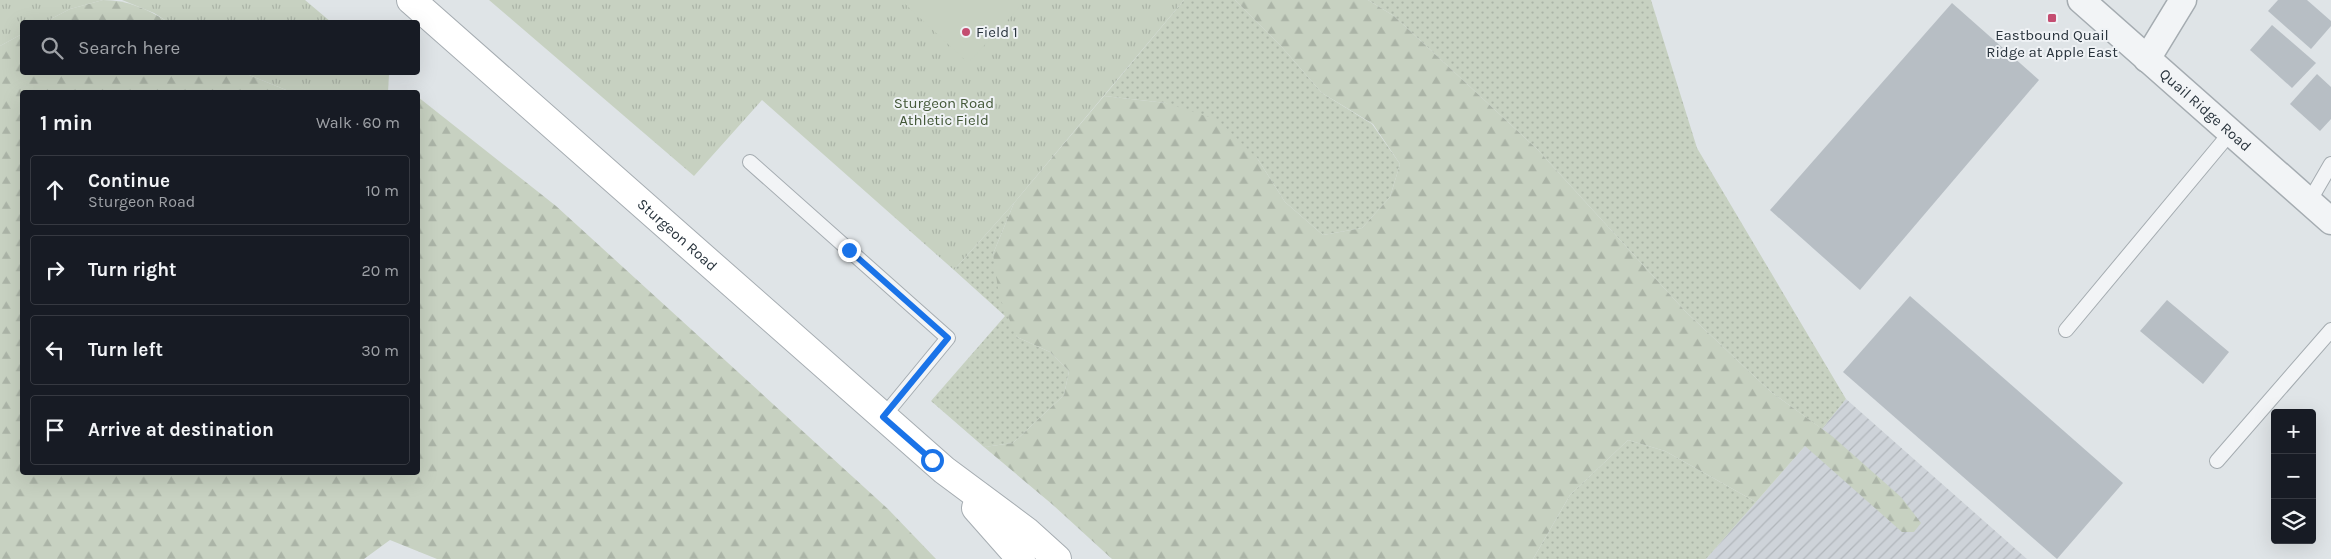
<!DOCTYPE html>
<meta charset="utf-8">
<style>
:root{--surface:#171b24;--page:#20242c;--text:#f1f3f6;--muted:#9ea1a6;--line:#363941}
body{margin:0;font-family:Karla,sans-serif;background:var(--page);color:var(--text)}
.controls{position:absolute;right:15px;bottom:15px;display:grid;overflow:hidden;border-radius:5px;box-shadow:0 5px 20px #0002}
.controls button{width:45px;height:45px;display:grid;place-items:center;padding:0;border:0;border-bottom:1px solid var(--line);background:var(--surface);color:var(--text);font:25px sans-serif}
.stop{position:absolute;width:15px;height:15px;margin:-11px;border:4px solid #1a73e8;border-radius:50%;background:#fff}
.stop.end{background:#1a73e8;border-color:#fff;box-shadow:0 1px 5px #0008}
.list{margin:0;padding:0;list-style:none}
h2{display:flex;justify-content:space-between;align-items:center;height:65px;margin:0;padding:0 20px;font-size:21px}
h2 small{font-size:16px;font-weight:400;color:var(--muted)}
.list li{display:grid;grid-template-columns:32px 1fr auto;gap:15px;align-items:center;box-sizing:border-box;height:70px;margin:0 10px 10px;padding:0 10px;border:1px solid var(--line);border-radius:5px}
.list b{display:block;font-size:19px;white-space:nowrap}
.list p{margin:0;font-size:16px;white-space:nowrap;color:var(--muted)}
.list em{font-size:16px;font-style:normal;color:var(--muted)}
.icon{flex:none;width:28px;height:28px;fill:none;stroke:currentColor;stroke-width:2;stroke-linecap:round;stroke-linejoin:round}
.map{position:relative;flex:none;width:2331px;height:559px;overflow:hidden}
.search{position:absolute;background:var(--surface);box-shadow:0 5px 20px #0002;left:20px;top:20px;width:400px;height:55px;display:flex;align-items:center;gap:12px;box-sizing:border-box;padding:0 18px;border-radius:5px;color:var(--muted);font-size:19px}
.panel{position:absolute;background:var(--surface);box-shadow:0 5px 20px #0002;left:20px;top:90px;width:400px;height:385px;border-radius:5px}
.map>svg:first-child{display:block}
.industrial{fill:url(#industrial-furrows)}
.grass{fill:url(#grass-dots)}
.forest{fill:url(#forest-firs)}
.park{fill:url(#park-tufts)}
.garden{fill:#c7d1c1}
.building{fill:#b7bec4}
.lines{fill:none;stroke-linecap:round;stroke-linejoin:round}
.service-casing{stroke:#a5acb1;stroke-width:16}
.minor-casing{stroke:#a5acb1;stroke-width:29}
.secondary-casing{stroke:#a5acb1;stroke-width:30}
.service{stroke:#f2f4f6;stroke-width:14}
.minor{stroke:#f2f4f6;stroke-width:26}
.secondary{stroke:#fff;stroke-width:28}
.route{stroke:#1a73e8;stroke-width:6}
.poi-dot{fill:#c44d71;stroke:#eff2f5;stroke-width:2}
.labels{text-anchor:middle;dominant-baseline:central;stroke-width:4;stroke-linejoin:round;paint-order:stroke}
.poi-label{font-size:15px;fill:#29343d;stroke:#eff2f5;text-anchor:start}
.park-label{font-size:15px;fill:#435838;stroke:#eff2f5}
.street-label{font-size:15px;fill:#29343d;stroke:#eff2f5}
</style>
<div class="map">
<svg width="2331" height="559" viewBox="0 0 2331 559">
<defs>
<pattern id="industrial-furrows" width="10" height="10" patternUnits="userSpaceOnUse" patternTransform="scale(1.25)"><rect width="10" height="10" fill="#ced3d9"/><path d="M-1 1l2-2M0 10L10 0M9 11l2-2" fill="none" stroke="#b1b6bb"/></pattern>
<pattern id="grass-dots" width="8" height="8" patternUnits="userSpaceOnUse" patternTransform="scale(1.25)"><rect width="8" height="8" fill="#c7d1c1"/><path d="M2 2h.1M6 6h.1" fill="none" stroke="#abb4a7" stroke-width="1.8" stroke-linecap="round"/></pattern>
<pattern id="forest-firs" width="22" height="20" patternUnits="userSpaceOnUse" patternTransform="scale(1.25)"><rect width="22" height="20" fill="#c7d1c1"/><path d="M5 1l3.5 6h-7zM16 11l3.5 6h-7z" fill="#abb4a7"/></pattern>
<pattern id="park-tufts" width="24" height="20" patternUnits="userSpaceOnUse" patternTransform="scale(1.25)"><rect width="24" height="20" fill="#c7d1c1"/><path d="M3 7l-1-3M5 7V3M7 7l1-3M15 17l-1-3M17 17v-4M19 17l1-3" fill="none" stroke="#abb4a7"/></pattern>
</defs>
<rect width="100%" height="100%" fill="#dfe4e7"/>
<polygon class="industrial" points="1846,399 2027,559 1706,559 1805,446 1822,429"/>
<g class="grass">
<polygon points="1184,0 1235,0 1281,46 1322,93 1372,124 1400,164 1390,197 1362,228 1323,235 1285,202 1257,158 1166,103 1104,96"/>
<polygon points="1368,0 1651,0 1697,148 1846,399 1822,429 1771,392 1685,311 1537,149 1394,16"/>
<polygon points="1014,203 993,254 1017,337 1050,352 1069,371 1064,395 1013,443 984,447 931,401 1005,316 954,270"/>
<polygon points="1628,440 1665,451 1756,502 1706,559 1533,559 1570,495"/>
</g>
<g class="forest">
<path d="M103,0C128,0 147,9 168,22H45L70,9Z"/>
<polygon points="1235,0 1368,0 1394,16 1537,149 1685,311 1771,392 1832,436 1901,497 1921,523 1914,532 1902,532 1805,446 1756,502 1665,451 1628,440 1570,495 1533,559 1112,559 1053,505 984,447 1013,443 1064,395 1069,371 1050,352 1017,337 999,296 993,254 1014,203 1104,96 1166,103 1218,120 1257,158 1285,202 1323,235 1362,228 1390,197 1400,164 1373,124 1322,93 1281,46"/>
<polygon points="22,34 22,72 244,73 291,92 22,92 22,472 418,472 418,97 556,206 888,509 936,559 437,559 390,540 364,559 0,559 0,46"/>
</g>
<g class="park">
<polygon points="0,0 103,0 70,9 45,22 22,22 22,34 0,46"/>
<polygon points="122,0 305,0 331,22 168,22 154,13"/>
<polygon points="489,0 1184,0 1014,203 954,270 762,100 694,176"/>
<polygon points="244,73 386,73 389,75 388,92 291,92"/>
</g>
<polygon class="garden" points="901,0 1026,0 968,63"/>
<g class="building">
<polygon points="2278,0 2307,0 2331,21 2331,26 2311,49 2268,11"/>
<polygon points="1952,3 2039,80 1860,290 1770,210"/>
<polygon points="2272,25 2316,63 2292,88 2250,50"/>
<polygon points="2317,74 2331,87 2331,119 2320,131 2290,104"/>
<polygon points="1910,296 2123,483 2057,559 1843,372"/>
<polygon points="2167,300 2229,352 2203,384 2140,331"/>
</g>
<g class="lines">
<g class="service-casing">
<g id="service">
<polyline points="750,162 948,338 883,417"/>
<polyline points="2309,202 2331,164"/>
<polyline points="2066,330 2231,132"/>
<polyline points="2217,461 2331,330"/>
</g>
</g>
<g class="minor-casing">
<g id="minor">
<path id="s1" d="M2081,0L2331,221"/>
<polyline points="2147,59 2183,0"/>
</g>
</g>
<g class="secondary-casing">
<g id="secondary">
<path id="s2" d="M411,0L944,470L1026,531L1057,559"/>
<polyline points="976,508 1021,559"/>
</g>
</g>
<use href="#service" class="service"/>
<use href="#minor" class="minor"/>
<use href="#secondary" class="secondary"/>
</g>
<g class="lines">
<polyline class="route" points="849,250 948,338 883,417 932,460"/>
</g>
<g class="poi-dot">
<rect x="2047" y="13" width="10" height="10" rx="2.5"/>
<circle cx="966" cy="32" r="5"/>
</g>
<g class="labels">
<g class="poi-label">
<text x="976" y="32">Field 1</text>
<text x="2052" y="35" text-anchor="middle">Eastbound Quail<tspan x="2052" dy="17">Ridge at Apple East</tspan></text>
</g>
<g class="park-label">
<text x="944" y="103">Sturgeon Road<tspan x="944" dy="17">Athletic Field</tspan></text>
</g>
<g class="street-label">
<text stroke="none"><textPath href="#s1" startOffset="166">Quail Ridge Road</textPath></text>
<text stroke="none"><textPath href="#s2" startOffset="355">Sturgeon Road</textPath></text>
</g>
</g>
</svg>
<div class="controls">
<button>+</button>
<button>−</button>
<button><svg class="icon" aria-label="layers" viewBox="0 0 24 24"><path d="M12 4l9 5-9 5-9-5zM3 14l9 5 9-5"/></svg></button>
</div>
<div class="stop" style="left:932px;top:460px"></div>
<div class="stop end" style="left:849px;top:250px"></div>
<div class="search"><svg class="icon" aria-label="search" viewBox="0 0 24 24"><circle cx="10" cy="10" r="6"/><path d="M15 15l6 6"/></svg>Search here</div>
<section class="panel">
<h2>1 min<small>Walk · 60 m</small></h2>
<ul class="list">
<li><svg class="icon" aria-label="ahead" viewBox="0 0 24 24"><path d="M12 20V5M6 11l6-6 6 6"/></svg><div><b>Continue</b><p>Sturgeon Road</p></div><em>10 m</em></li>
<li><svg class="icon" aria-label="right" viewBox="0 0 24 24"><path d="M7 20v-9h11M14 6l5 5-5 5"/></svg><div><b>Turn right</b></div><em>20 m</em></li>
<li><svg class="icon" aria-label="left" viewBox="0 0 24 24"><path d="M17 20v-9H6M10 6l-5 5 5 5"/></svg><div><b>Turn left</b></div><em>30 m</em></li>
<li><svg class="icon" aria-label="arrive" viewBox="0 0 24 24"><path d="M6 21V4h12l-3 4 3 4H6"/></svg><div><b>Arrive at destination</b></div></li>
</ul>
</section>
</div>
